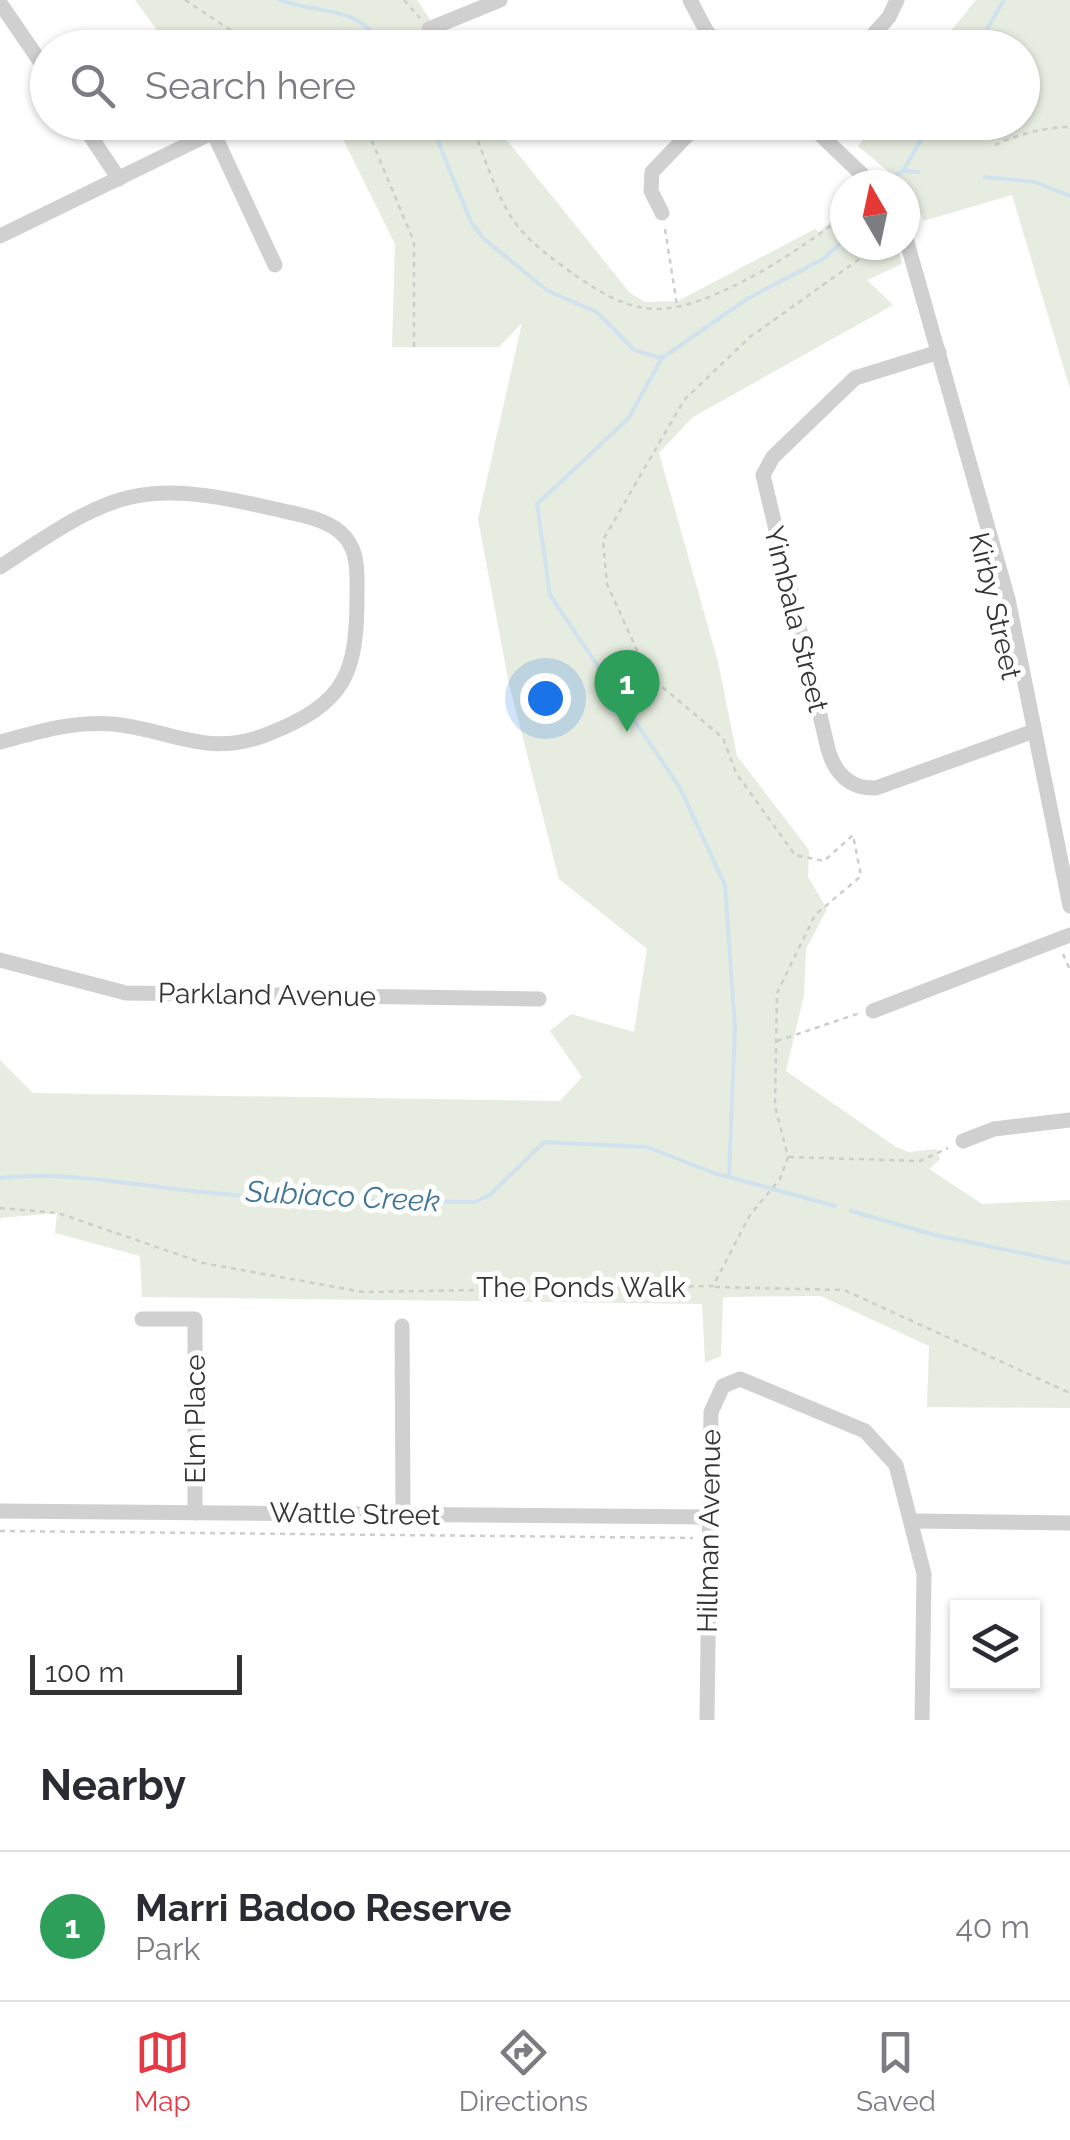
<!DOCTYPE html>
<style>
:root{--surface:#fff;--page:#f7f7f7;--text:#2b2b33;--muted:#7c7c81;--line:#e1e1e2;--accent:#e63946}
body{margin:0;font-family:Raleway,sans-serif;background:var(--page);color:var(--text)}
.controls{position:absolute;right:30px;bottom:30px;display:grid;overflow:hidden;border-radius:0px;box-shadow:0 2px 8px #0004}
.controls button{width:90px;height:90px;display:grid;place-items:center;padding:0;border:0;border-bottom:2px solid var(--line);background:var(--surface);color:var(--text);font:50px sans-serif}
.compass{position:absolute;left:830px;top:170px;width:90px;height:90px;border-radius:50%;background:var(--surface);box-shadow:0 2px 8px #0004;rotate:351deg}
.scale{position:absolute;left:30px;bottom:25px;width:212px;box-sizing:border-box;padding-left:10px;border:5px solid #333;border-top:0;font-size:28px;line-height:35px;white-space:nowrap;color:#333;-webkit-text-stroke:8px #fff;paint-order:stroke}
.you{position:absolute;left:545px;top:698px;width:35px;height:35px;margin:-25px;border:8px solid #fff;border-radius:50%;background:#1a73e8;box-shadow:0 0 0 15px #1a73e833}
.badge{display:grid;place-items:center;width:65px;height:65px;border-radius:50%;background:var(--accent);color:#fff;font-size:32px;font-weight:700}
.pin{position:absolute;translate:-50% -82px;filter:drop-shadow(0 2px 5px #0008)}
.pin::after{content:'';position:absolute;top:52px;width:35px;height:30px;background:inherit;clip-path:polygon(0 0,100% 0,50% 100%)}
.list{margin:0;padding:0;list-style:none}
h2{display:flex;justify-content:space-between;align-items:center;height:130px;margin:0;padding:0 40px;font-size:42px}
h2 small{font-size:32px;font-weight:400;color:var(--muted)}
.list li{display:grid;grid-template-columns:65px 1fr auto;gap:30px;align-items:center;box-sizing:border-box;height:150px;padding:0 40px;border-top:2px solid var(--line)}
.list b{display:block;font-size:38px;white-space:nowrap}
.list p{margin:0;font-size:32px;white-space:nowrap;color:var(--muted)}
.list em{font-size:32px;font-style:normal;color:var(--muted)}
.icon{flex:none;width:55px;height:55px;fill:none;stroke:currentColor;stroke-width:2;stroke-linecap:round;stroke-linejoin:round}
.map{position:relative;flex:none;width:1070px;height:1720px;overflow:hidden}
.search{position:absolute;background:var(--surface);box-shadow:0 2px 8px #0004;left:30px;right:30px;top:30px;height:110px;display:flex;align-items:center;gap:25px;box-sizing:border-box;padding:0 35px;border-radius:55px;color:var(--muted);font-size:38px}
.sheet{height:280px;background:var(--surface)}
nav{display:flex;justify-content:space-around;align-items:center;box-sizing:border-box;height:140px;border-top:2px solid var(--line);background:var(--surface);font-size:28px;color:var(--muted)}
nav a{display:grid;justify-items:center;gap:5px}
nav .on{color:var(--accent)}
.map>svg:first-child{display:block}
.green{fill:#e6ecdf}
.lines{fill:none;stroke-linecap:round;stroke-linejoin:round}
.stream{stroke:#cfe2ee;stroke-width:4}
.path{stroke:#cdcdcd;stroke-width:2.5;stroke-dasharray:5 5;stroke-linecap:butt}
.street{stroke:#d0d0d0;stroke-width:15}
.labels{text-anchor:middle;dominant-baseline:central;stroke-width:10;stroke-linejoin:round;paint-order:stroke}
.street-label{font-size:28px;fill:#333;stroke:#fff}
.water-label{font-size:30px;font-style:italic;fill:#3f7597;stroke:#fff}
</style>
<div class="map">
<svg width="1070" height="1720" viewBox="0 0 1070 1720">
<rect width="100%" height="100%" fill="#fff"/>
<g class="green">
<polygon points="135,0 417,0 448,47 226,47 217,36 165,41"/>
<polygon points="976,0 1070,0 1070,389 1012,195 923,221 915,194 858,146 877,123 1022,122 1022,48 938,47"/>
<polygon points="335,123 493,123 630,293 645,302 678,301 815,229 819,232 845,209 845,245 897,245 902,264 867,280 893,305 693,417 659,453 718,662 737,756 809,850 808,877 827,909 806,949 804,995 786,1071 896,1147 909,1152 936,1149 940,1159 929,1169 982,1204 1070,1200 1070,1408 927,1407 929,1346 821,1296 723,1297 721,1356 705,1363 702,1304 142,1297 140,1256 55,1233 57,1213 0,1218 0,1060 33,1093 560,1101 582,1077 550,1031 571,1014 634,1032 647,949 559,879 509,684 478,519 522,323 499,347 392,347 395,244"/>
</g>
<g class="lines">
<g class="stream">
<path d="M279,0C332,17 349,2 387,48"/>
<polyline points="976,48 1004,0"/>
<polyline points="430,122 471,222 484,239 548,291 597,312 634,350 662,358 628,419 537,504 550,595 680,788 725,885 735,1027 729,1177"/>
<polyline points="903,171 918,172"/>
<polyline points="895,176 903,171 931,122"/>
<polyline points="985,177 1035,182 1070,196"/>
<polyline points="662,358 747,299 823,259 845,239"/>
<path d="M0,1178C74,1170 148,1188 222,1194C306,1201 391,1201 475,1202L490,1195L544,1142L647,1147L714,1173L835,1206"/>
<polyline points="851,1211 935,1235 1070,1263"/>
</g>
<g class="path">
<polyline points="185,0 235,33 301,48"/>
<polyline points="404,0 420,18"/>
<polyline points="364,122 414,242 414,348"/>
<path d="M471,122C483,153 493,187 510,215C523,237 545,253 565,268C592,287 621,308 655,309C708,311 805,248 845,214"/>
<path d="M995,145C1016,135 1045,127 1070,127"/>
<polyline points="665,229 677,305"/>
<polyline points="1063,954 1070,970"/>
<polyline points="777,1041 860,1013"/>
<polyline points="789,1157 920,1161 948,1148"/>
<polyline points="0,1208 58,1213 203,1263 363,1292 713,1286 750,1215 780,1179 788,1157 775,1106 777,993 815,915 861,876 853,835 824,861 795,855 736,773 723,738 648,675 607,584 603,540 684,400 750,337 865,255 871,245"/>
<polyline points="715,1287 844,1290 1070,1393"/>
<polyline points="0,1531 693,1538"/>
</g>
<g class="street">
<polyline points="690,0 707,32 722,48"/>
<polyline points="0,3 48,73"/>
<polyline points="429,29 500,0"/>
<polyline points="861,48 889,17 897,0"/>
<polyline points="81,122 119,179"/>
<polyline points="807,122 873,185"/>
<polyline points="213,132 275,265"/>
<polyline points="662,213 651,191 652,172 700,122"/>
<polyline points="905,235 1008,599 1070,906"/>
<polyline points="0,236 234,122"/>
<path d="M939,352L855,378L773,457L763,475L828,749C835,774 850,789 876,788L1034,731"/>
<path d="M0,567C114,491 138,477 275,509C299,515 329,518 345,537C359,553 357,575 357,595C357,674 346,703 268,734C206,759 170,729 112,724C72,721 38,732 0,742"/>
<polyline points="0,960 126,993 539,999"/>
<polyline points="873,1011 1070,935"/>
<polyline points="963,1141 994,1129 1070,1120"/>
<polyline points="142,1319 195,1319 195,1513"/>
<polyline points="402,1326 403,1515"/>
<polyline points="0,1511 710,1517"/>
<polyline points="913,1521 1070,1523"/>
<polyline points="707,1720 711,1412 723,1386 740,1379 865,1431 896,1465 924,1574 922,1720"/>
</g>
</g>
<g class="labels">
<g class="street-label">
<text transform="translate(995 606) rotate(77)">Kirby Street</text>
<text transform="translate(796 619) rotate(76)">Yimbala Street</text>
<text transform="translate(267 995) rotate(1)">Parkland Avenue</text>
<text x="581" y="1287">The Ponds Walk</text>
<text transform="translate(195 1419) rotate(-90)">Elm Place</text>
<text transform="translate(355 1514) rotate(1)">Wattle Street</text>
<text transform="translate(709 1531) rotate(-89)">Hillman Avenue</text>
</g>
<g class="water-label">
<text transform="translate(343 1196) rotate(3)">Subiaco Creek</text>
</g>
</g>
</svg>
<div class="controls">
<button><svg class="icon" aria-label="layers" viewBox="0 0 24 24"><path d="M12 4l9 5-9 5-9-5zM3 14l9 5 9-5"/></svg></button>
</div>
<svg class="compass" viewBox="-18 -18 36 36"><path d="M0-13l5 13h-10z" fill="#e53935"/><path d="M0 13l5-13h-10z" fill="#7c7c81"/></svg>
<div class="scale">100 m</div>
<div class="you"></div>
<div class="pin badge" style="left:627px;top:732px;background:#2e9e5b">1</div>
<div class="search"><svg class="icon" aria-label="search" viewBox="0 0 24 24"><circle cx="10" cy="10" r="6"/><path d="M15 15l6 6"/></svg>Search here</div>
</div>
<section class="sheet">
<h2>Nearby<small></small></h2>
<ul class="list">
<li><span class="badge" style="background:#2e9e5b">1</span><div><b>Marri Badoo Reserve</b><p>Park</p></div><em>40 m</em></li>
</ul>
</section>
<nav>
<a class="on"><svg class="icon" aria-label="map" viewBox="0 0 24 24"><path d="M3 6l6-2 6 2 6-2v14l-6 2-6-2-6 2zM9 4v14M15 6v14"/></svg>Map</a>
<a><svg class="icon" aria-label="directions" viewBox="0 0 24 24"><path d="M12 3l9 9-9 9-9-9zM9 14v-3h6M13 9l2 2-2 2"/></svg>Directions</a>
<a><svg class="icon" aria-label="saved" viewBox="0 0 24 24"><path d="M7 4h10v16l-5-4-5 4z"/></svg>Saved</a>
</nav>
